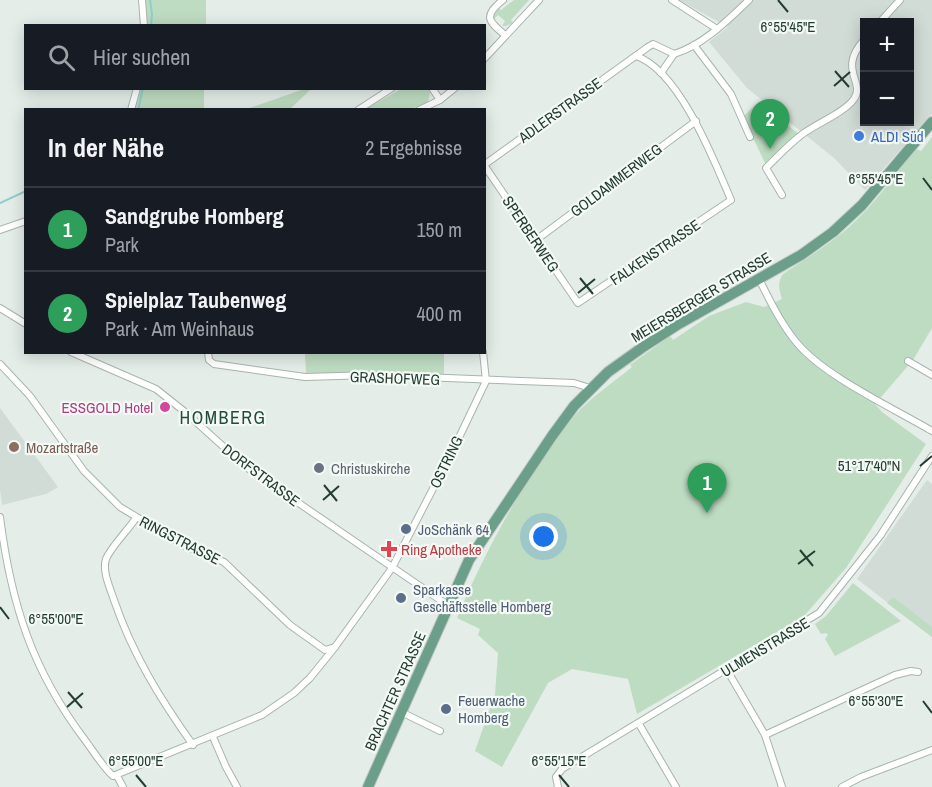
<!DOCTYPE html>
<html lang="de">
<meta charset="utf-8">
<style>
:root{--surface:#171b24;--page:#242831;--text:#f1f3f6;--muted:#9ea1a6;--line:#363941;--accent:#ea580c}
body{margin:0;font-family:"Archivo Narrow",sans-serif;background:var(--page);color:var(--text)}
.controls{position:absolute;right:18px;top:18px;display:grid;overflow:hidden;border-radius:0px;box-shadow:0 3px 15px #0003}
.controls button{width:54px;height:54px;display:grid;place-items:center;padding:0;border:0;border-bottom:2px solid var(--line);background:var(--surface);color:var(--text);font:30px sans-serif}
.you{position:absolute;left:544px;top:537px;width:21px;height:21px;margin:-15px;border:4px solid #fff;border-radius:50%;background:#1a73e8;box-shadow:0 0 0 9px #1a73e833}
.badge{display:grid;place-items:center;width:39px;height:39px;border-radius:50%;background:var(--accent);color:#fff;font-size:20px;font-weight:700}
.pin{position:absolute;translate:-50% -50px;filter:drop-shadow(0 2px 3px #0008)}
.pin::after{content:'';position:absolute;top:32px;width:21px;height:18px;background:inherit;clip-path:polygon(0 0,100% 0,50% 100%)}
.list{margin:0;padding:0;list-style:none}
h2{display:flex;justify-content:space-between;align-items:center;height:78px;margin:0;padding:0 24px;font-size:26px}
h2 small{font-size:20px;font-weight:400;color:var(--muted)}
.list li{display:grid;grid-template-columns:39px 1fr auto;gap:18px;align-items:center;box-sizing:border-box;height:84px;padding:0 24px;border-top:2px solid var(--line)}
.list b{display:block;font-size:22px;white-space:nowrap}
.list p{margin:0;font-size:20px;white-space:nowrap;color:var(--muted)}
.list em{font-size:20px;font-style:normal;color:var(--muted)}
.icon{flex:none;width:33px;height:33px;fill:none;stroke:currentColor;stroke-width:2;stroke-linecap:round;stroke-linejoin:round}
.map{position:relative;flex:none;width:932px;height:787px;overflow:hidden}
.search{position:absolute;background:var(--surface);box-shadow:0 3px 15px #0003;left:24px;top:24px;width:462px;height:66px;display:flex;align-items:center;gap:15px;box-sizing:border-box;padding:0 21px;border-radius:0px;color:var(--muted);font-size:22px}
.panel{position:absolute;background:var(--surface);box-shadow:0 3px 15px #0003;left:24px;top:108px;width:462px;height:246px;border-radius:0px}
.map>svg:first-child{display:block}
.built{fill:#d2dcd6;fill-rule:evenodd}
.green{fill:#bedcc2}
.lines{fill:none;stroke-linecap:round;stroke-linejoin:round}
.stream{stroke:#90cece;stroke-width:2}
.street-casing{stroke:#a7b5ad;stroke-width:8}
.primary-casing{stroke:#c2c9c6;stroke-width:12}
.street{stroke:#fff;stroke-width:6}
.primary{stroke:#6b9f8a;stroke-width:10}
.ticks{fill:none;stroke:#243d33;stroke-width:2}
.shop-dot{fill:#3f7fe0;stroke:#f4f9f6;stroke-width:2}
.hotel-dot{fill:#d1479c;stroke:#f4f9f6;stroke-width:2}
.education-dot{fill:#8d6e63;stroke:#f4f9f6;stroke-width:2}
.worship-dot{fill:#6b7280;stroke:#f4f9f6;stroke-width:2}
.service-dot{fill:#5c6f8a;stroke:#f4f9f6;stroke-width:2}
.health-dot{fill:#e0444e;stroke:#f4f9f6;stroke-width:2}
.labels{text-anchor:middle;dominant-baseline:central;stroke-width:4.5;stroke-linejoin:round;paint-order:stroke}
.street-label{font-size:15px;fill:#243d33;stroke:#f4f9f6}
.shop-label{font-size:15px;fill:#366cbe;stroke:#f4f9f6;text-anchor:start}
.hotel-label{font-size:15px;fill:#b23c85;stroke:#f4f9f6;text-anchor:end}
.education-label{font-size:15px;fill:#785e54;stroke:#f4f9f6;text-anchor:start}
.worship-label{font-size:15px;fill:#5b616d;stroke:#f4f9f6;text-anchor:start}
.service-label{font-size:15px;fill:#4e5e75;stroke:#f4f9f6;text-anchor:start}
.health-label{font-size:15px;fill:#be3a42;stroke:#f4f9f6;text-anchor:start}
.quarter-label{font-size:18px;letter-spacing:1.5px;fill:#214e3c;stroke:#f4f9f6}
.ticks-label{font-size:15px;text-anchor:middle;fill:#243d33;stroke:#f4f9f6;stroke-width:4.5;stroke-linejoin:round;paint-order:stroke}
</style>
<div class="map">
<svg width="932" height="787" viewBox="0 0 932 787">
<rect width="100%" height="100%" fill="#e4ede7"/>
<g class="built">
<path d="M679,0H932V114L865,190L834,158L747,88L709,42L728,27ZM864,22H910V122H864Z"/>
<polygon points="0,408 58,487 46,494 2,505 0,490"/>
<polygon points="927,480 932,484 932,637 857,579"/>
</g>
<g class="green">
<polygon points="144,0 206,0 206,25 145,25"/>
<polygon points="514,0 529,0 511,20 513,23 506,26 502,26 505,21 498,15 493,20 492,16 499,8 501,10"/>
<polygon points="307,88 311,89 290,109 247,109"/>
<polygon points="139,89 204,89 204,109 132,110"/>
<polygon points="401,89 428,89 430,93 428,102 411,109 364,110"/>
<polygon points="757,103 799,134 766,165 743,117"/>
<path d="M932,137V328L913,360L875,404L882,412L926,444L846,568L804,616L637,714L628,679L572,669L548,683L502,767L475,751L495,694L498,653L478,635L480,629L457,618C487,546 526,476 575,415C590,398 614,382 632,367L630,365L670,336L673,340L709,316L746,302L764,307L782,299C779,289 777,283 783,274C806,259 828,245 848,228C874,205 894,176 916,149L921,151Z"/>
<polygon points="305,353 444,353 444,375 306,373"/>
<polygon points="853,583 901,621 835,656 825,639 828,635 826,633 821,634 815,624 826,616"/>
<polygon points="893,597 932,627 932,637 887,603"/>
</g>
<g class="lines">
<g class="stream">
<polyline points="150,0 152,14 151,26"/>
<polyline points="138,110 143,88"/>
<polyline points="0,203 26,191"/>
</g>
<g class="street-casing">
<g id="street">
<polyline points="142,0 144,26"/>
<path d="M503,0C483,16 488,21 505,35"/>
<polyline points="672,0 717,29"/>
<polyline points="880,22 900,0"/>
<polyline points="694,45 731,94 750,137"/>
<path d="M674,54C703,45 727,21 749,0"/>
<polyline points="484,59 539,0"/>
<polyline points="661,73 674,54"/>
<polyline points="432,88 440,100"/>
<polyline points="131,110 137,88"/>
<polyline points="358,110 392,88"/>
<polyline points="419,110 440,100 455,88"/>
<path d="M484,165L578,303L731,200C714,160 679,70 636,56"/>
<polyline points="484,165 648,47 653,44 674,54"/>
<path d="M782,195L766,168C778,156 790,143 804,133C818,123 845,112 854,99C866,82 837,70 864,40"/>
<polyline points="0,230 26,221"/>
<polyline points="536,240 696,121"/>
<path d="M759,279C770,301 781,324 797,343C824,376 893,408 932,431"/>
<polyline points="0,308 26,324"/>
<polyline points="71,352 156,389 185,412 246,467 449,606"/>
<polyline points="208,352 209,360 214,364 305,377 372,375 574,383 590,388"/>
<polyline points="908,361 932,375"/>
<polyline points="0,364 30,396 84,471 120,507 185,546 224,562 290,625 325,650 335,647 392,568 454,448 486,381 483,352"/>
<path d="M0,517C11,604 32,670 85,740C94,752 102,766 113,776L262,715L294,693L310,678L335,647"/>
<path d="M136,518C128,530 111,547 106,559C102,571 110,588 114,600C132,653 160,699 193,745"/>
<polyline points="727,670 765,735 782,787"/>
<polyline points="401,712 440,731"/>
<polyline points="639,724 676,787"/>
<polyline points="765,735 895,675 911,671 918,672"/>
<polyline points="213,737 226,767 237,787"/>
<polyline points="117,776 123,787"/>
<polyline points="558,787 556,777 562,769 819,613 880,536 932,456"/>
<polyline points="842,787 861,777 932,750"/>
</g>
</g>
<g class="primary-casing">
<polyline id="primary" points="368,787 469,560 552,436 574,406 608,372 643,347 677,325 801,255 833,232 862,205 932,122"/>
</g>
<use href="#street" class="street"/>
<use href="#primary" class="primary"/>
</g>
<path class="ticks" d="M778,0L788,12M835,71L849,87M834,86L850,72M923,178L932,190M580,278L593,294M578,293L595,279M920,466L932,456M324,485L337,501M323,500L339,486M800,550L813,566M798,564L815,551M0,607L9,619M68,692L82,708M923,701L932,713M67,707L83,693M136,775L146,787M559,775L569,787"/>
<circle class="shop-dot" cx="859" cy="136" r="6"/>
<circle class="hotel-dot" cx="165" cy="407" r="6"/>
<circle class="education-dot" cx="14" cy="447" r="6"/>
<circle class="worship-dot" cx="319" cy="468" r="6"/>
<g class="service-dot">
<circle cx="406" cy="529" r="6"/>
<circle cx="401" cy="598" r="6"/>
<circle cx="446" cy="709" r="6"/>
</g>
<path class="health-dot" d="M386 540h6v6h6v6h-6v6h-6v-6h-6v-6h6z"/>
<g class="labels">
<g class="street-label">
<text transform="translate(560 110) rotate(-36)">ADLERSTRASSE</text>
<text transform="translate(616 180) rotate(-37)">GOLDAMMERWEG</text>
<text transform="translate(531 234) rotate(56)">SPERBERWEG</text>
<text transform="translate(655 252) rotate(-34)">FALKENSTRASSE</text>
<text transform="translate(701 297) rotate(-31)">MEIERSBERGER STRASSE</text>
<text transform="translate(395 378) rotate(2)">GRASHOFWEG</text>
<text transform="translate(446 462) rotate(-64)">OSTRING</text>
<text transform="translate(261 475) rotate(37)">DORFSTRASSE</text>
<text transform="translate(180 540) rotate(27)">RINGSTRASSE</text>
<text transform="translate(765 647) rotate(-31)">ULMENSTRASSE</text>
<text transform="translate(395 691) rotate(-66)">BRACHTER STRASSE</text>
</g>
<g class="shop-label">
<text x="871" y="136">ALDI Süd</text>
</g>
<g class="hotel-label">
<text x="153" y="407">ESSGOLD Hotel</text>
</g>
<g class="education-label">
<text x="26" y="447">Mozartstraße</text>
</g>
<g class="worship-label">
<text x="331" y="468">Christuskirche</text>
</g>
<g class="service-label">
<text x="418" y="529">JoSchänk 64</text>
<text x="413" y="589">Sparkasse<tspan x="413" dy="17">Geschäftsstelle Homberg</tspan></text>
<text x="458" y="700">Feuerwache<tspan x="458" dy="17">Homberg</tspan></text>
</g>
<g class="health-label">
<text x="401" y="549">Ring Apotheke</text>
</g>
<g class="quarter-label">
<text x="223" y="417">HOMBERG</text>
</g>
</g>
<g class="ticks-label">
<text x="788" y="32">6°55'45"E</text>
<text x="876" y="184">6°55'45"E</text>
<text x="869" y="471">51°17'40"N</text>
<text x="56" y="624">6°55'00"E</text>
<text x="876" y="706">6°55'30"E</text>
<text x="136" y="766">6°55'00"E</text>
<text x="559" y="766">6°55'15"E</text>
</g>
</svg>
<div class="controls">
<button>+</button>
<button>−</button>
</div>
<div class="you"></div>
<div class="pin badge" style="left:707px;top:513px;background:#2e9e5b">1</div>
<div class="pin badge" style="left:770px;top:149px;background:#2e9e5b">2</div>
<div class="search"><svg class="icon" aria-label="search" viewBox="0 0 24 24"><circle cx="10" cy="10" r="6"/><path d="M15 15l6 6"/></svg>Hier suchen</div>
<section class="panel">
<h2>In der Nähe<small>2 Ergebnisse</small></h2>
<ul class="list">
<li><span class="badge" style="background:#2e9e5b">1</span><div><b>Sandgrube Homberg</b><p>Park</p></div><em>150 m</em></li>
<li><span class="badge" style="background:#2e9e5b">2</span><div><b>Spielplaz Taubenweg</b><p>Park · Am Weinhaus</p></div><em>400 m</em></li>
</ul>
</section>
</div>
